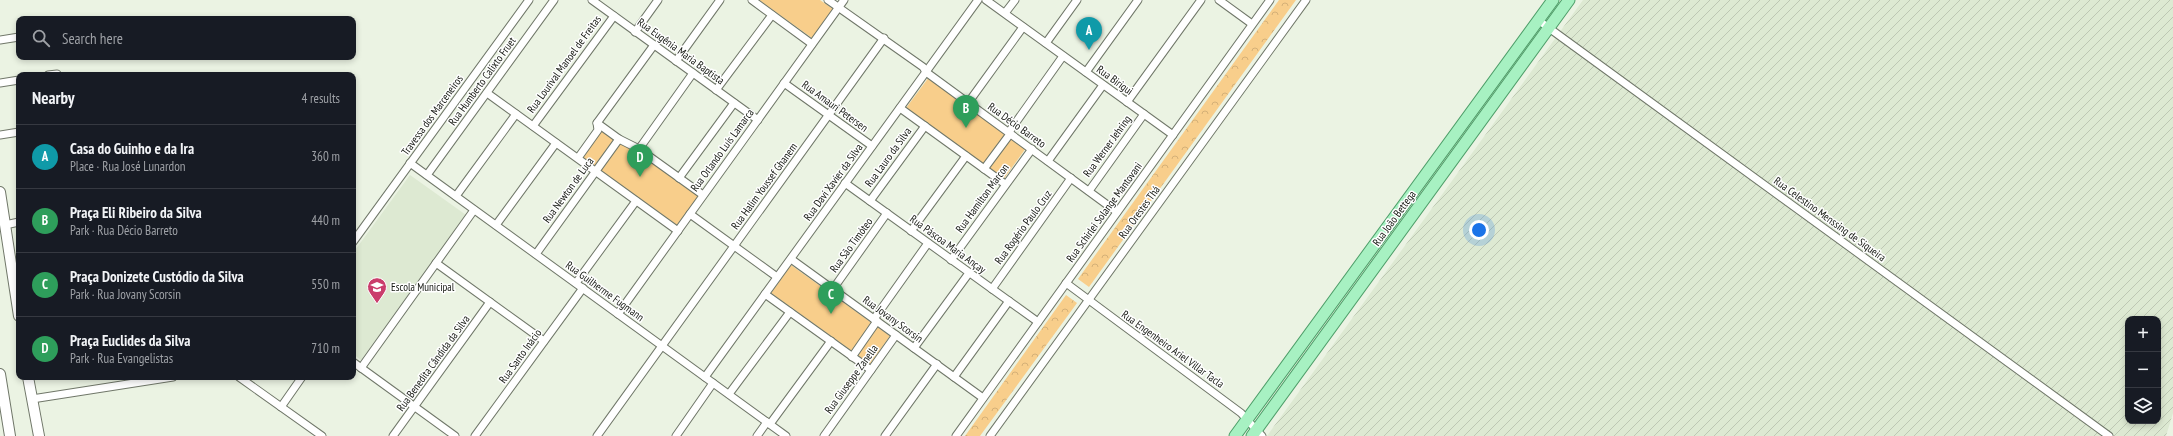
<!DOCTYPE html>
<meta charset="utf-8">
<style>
:root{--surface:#171b24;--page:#242831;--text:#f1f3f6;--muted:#9ea1a6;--line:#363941;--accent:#1a73e8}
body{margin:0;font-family:"PT Sans Narrow",sans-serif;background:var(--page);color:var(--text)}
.controls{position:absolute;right:12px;bottom:12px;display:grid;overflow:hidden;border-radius:8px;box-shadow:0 2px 6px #0003}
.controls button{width:36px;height:36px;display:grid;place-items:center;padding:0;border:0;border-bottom:1px solid var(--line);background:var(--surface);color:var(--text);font:20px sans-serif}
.you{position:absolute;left:1479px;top:230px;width:14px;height:14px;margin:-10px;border:3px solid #fff;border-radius:50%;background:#1a73e8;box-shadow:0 0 0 6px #1a73e833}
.badge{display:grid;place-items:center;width:26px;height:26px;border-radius:50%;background:var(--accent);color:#fff;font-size:13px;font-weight:700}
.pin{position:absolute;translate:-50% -33px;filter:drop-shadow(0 1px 2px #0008)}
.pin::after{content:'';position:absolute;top:21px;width:14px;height:12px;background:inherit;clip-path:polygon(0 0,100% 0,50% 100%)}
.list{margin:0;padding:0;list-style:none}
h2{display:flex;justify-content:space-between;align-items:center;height:52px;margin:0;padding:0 16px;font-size:17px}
h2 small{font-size:13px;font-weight:400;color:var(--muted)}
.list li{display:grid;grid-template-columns:26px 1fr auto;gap:12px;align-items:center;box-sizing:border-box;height:64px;padding:0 16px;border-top:1px solid var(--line)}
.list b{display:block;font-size:15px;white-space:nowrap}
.list p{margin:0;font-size:13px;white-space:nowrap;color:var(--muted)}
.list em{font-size:13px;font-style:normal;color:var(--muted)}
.icon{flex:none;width:22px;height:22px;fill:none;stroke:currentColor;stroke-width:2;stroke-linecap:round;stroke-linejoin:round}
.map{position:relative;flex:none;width:2173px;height:436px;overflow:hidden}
.search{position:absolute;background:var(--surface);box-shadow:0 2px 6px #0003;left:16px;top:16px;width:340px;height:44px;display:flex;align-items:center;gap:10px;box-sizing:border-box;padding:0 14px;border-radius:8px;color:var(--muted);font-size:15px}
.panel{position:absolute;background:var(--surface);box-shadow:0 2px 6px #0003;left:16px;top:72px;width:340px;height:308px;border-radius:8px}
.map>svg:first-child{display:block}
.built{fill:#dde9d2}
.industrial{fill:url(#industrial-furrows);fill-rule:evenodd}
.forest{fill:url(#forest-crowns)}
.park{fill:#f8ce8b}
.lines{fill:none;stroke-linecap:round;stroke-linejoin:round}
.minor-casing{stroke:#707769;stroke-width:9}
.secondary-casing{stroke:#707769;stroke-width:12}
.primary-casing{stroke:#4e9e69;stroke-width:13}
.minor{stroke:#fff;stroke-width:7}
.secondary{stroke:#fff;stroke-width:10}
.primary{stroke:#a7f1c2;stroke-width:11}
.labels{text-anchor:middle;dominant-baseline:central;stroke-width:3;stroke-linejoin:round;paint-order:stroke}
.street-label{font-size:11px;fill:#141711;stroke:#fff}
.poi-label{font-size:11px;fill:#141711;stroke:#fff;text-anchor:start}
</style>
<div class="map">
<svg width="2173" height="436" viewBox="0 0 2173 436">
<defs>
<pattern id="industrial-furrows" width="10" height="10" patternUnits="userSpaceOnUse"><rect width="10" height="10" fill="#dde9d2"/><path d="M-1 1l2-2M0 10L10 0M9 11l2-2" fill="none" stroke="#bdc7b3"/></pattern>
<pattern id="forest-crowns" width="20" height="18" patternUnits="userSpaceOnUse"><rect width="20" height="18" fill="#f8ce8b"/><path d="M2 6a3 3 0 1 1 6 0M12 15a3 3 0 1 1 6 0" fill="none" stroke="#d4b077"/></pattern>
</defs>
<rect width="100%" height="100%" fill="#ebf3e3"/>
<polygon class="built" points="410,175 466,215 361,360 353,354 353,253"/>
<path class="industrial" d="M1583,0H2173V413L2166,436H1267ZM2128,319H2158V421H2128Z"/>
<g class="forest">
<polygon points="1279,0 1296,0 1089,287 1078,279"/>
<polygon points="1066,295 1077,303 980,436 965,436"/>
</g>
<g class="park">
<polygon points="759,0 820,0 833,9 812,38"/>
<polygon points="929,77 1026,148 1003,180 906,108"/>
<polygon points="601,130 638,152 699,196 677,225 582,157"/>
<polygon points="791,265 890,336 870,364 771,293"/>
</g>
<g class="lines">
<g class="minor-casing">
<g id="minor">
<polyline points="592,0 758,120"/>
<polyline points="752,0 812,44"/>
<polyline points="828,0 923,67 926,72 1117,212"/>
<polyline points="986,0 1173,135"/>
<polyline points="1219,0 1252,24"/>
<polyline points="1005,13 1015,0"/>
<polyline points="1538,20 2109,436"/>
<polyline points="635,32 658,0"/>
<polyline points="0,40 19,37"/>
<polyline points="1046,43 1077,0"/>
<polyline points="676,61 720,0"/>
<polyline points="1086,72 1138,0"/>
<polyline points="48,75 57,74"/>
<polyline points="0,83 19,80"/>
<polyline points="784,83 872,146"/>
<polyline points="716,90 772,15"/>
<polyline points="487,93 678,231"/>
<polyline points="1127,102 1201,0"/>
<polyline points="968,103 1023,27"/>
<polyline points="900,108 1005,184"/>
<polyline points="597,123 619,139 639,149 703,195"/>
<polyline points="533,126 614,16"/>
<polyline points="1009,132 1063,56"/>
<polyline points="0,135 19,132"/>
<polyline points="639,149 693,73"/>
<polyline points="578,158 598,130 597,123 654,45"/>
<polyline points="1048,161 1103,85"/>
<polyline points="410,163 786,436"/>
<polyline points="984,169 1010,134"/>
<polyline points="427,175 554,0"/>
<polyline points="679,178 734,103"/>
<polyline points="845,183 1038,322"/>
<polyline points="1089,191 1144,114"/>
<polyline points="456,196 516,114"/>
<polyline points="870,201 925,126"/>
<polyline points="690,214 777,277"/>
<polyline points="5,225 19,222"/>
<polyline points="496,225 556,143"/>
<polyline points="911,231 966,156"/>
<polyline points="353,242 529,0"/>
<polyline points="536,254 619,139"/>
<polyline points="791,259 983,398"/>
<polyline points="951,260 1032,149"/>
<polyline points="436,263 544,341"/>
<polyline points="576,283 636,201"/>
<polyline points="1066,283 1241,413 1262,436"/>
<polyline points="833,289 887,213"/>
<polyline points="992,289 1071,178"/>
<polyline points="765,294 871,370"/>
<polyline points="618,314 844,0"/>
<polyline points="874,319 928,243"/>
<polyline points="914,348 969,273"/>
<polyline points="852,357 877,321"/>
<polyline points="353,362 455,436"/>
<polyline points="361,368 474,210"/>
<polyline points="239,377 322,436"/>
<polyline points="705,377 978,0"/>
<polyline points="954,377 1009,301"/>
<polyline points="729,394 790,312"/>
<polyline points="32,399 173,377"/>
<polyline points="281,407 302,377"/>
<polyline points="770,424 831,341"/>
<polyline points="393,436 490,302"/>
<polyline points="475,436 583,288"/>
<polyline points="597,436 884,38"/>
<polyline points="676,436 713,383"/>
<polyline points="757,436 767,422"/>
<polyline points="824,436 896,335"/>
<polyline points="885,436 937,364"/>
<polyline points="956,436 1270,0"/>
<polyline points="990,436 1306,0"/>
</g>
</g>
<g class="secondary-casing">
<g id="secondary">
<polyline points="0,192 19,316"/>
<polyline points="0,374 10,436"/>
<polyline points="28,377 39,436"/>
</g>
</g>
<g class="primary-casing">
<g id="primary">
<polyline points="1235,436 1553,0"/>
<polyline points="1252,436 1569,0"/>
</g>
</g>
<use href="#minor" class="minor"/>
<use href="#secondary" class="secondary"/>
<use href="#primary" class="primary"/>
</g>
<defs>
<g id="school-pin" transform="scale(1)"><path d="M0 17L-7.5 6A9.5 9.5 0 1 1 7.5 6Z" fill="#ca3d6c" stroke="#fff"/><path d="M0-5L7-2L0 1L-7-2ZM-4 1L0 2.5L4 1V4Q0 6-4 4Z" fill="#fff"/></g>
</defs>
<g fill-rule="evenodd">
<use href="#school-pin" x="377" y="287"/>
</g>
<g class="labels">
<g class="street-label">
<text transform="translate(681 51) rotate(36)">Rua Eugênia Maria Baptista</text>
<text transform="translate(564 64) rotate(-54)">Rua Lourival Manoel de Freitas</text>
<text transform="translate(1115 80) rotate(36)">Rua Birigui</text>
<text transform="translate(482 81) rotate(-54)">Rua Humberto Calixto Fruet</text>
<text transform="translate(835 106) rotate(36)">Rua Amauri Petersen</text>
<text transform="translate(432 115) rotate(-54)">Travessa dos Marceneiros</text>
<text transform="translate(1017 125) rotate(36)">Rua Décio Barreto</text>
<text transform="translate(1107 146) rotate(-54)">Rua Werner Jehring</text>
<text transform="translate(722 150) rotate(-54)">Rua Orlando Luís Lamarca</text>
<text transform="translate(888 157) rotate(-54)">Rua Lauro da Silva</text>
<text transform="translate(833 182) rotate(-54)">Rua Davi Xavier da Silva</text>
<text transform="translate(764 186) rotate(-54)">Rua Halim Youssef Ghanem</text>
<text transform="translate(568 190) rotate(-54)">Rua Newton de Luca</text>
<text transform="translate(982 198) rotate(-54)">Rua Hamilton Marcon</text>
<text transform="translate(1104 212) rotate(-54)">Rua Schirlei Solange Mantovani</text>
<text transform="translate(1139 212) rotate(-54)">Rua Orestes Thá</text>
<text transform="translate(1394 218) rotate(-54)">Rua João Bettega</text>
<text transform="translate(1830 219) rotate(36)">Rua Celestino Menssing de Siqueira</text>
<text transform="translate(1023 227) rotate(-54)">Rua Rogério Paulo Cruz</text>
<text transform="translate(948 244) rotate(36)">Rua Páscoa Maria Ançay</text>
<text transform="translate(851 245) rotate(-54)">Rua São Timóteo</text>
<text transform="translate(605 291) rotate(36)">Rua Guilherme Fugmann</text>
<text transform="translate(893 319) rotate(36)">Rua Jovany Scorsin</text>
<text transform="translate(1173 349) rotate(36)">Rua Engenheiro Ariel Villar Tacla</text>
<text transform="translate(520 356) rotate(-54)">Rua Santo Inácio</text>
<text transform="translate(433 363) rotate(-54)">Rua Benedita Cândida da Silva</text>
<text transform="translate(851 379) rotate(-54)">Rua Giuseppe Zanella</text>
</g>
<g class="poi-label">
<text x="391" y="287">Escola Municipal</text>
</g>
</g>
</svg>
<div class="controls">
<button>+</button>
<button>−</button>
<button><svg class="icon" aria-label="layers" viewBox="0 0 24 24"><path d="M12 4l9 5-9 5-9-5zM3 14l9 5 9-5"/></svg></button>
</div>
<div class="you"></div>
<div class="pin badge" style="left:1089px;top:50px;background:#0f9aa8">A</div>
<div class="pin badge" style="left:966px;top:128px;background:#2e9e5b">B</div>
<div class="pin badge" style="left:831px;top:314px;background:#2e9e5b">C</div>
<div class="pin badge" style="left:640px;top:177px;background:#2e9e5b">D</div>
<div class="search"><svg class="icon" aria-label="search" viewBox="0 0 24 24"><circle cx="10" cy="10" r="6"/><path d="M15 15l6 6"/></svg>Search here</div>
<section class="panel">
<h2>Nearby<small>4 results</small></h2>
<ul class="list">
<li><span class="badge" style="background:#0f9aa8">A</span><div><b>Casa do Guinho e da Ira</b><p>Place · Rua José Lunardon</p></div><em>360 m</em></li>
<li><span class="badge" style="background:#2e9e5b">B</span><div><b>Praça Eli Ribeiro da Silva</b><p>Park · Rua Décio Barreto</p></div><em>440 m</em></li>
<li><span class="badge" style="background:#2e9e5b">C</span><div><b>Praça Donizete Custódio da Silva</b><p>Park · Rua Jovany Scorsin</p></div><em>550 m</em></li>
<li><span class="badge" style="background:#2e9e5b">D</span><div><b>Praça Euclides da Silva</b><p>Park · Rua Evangelistas</p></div><em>710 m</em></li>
</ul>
</section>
</div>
